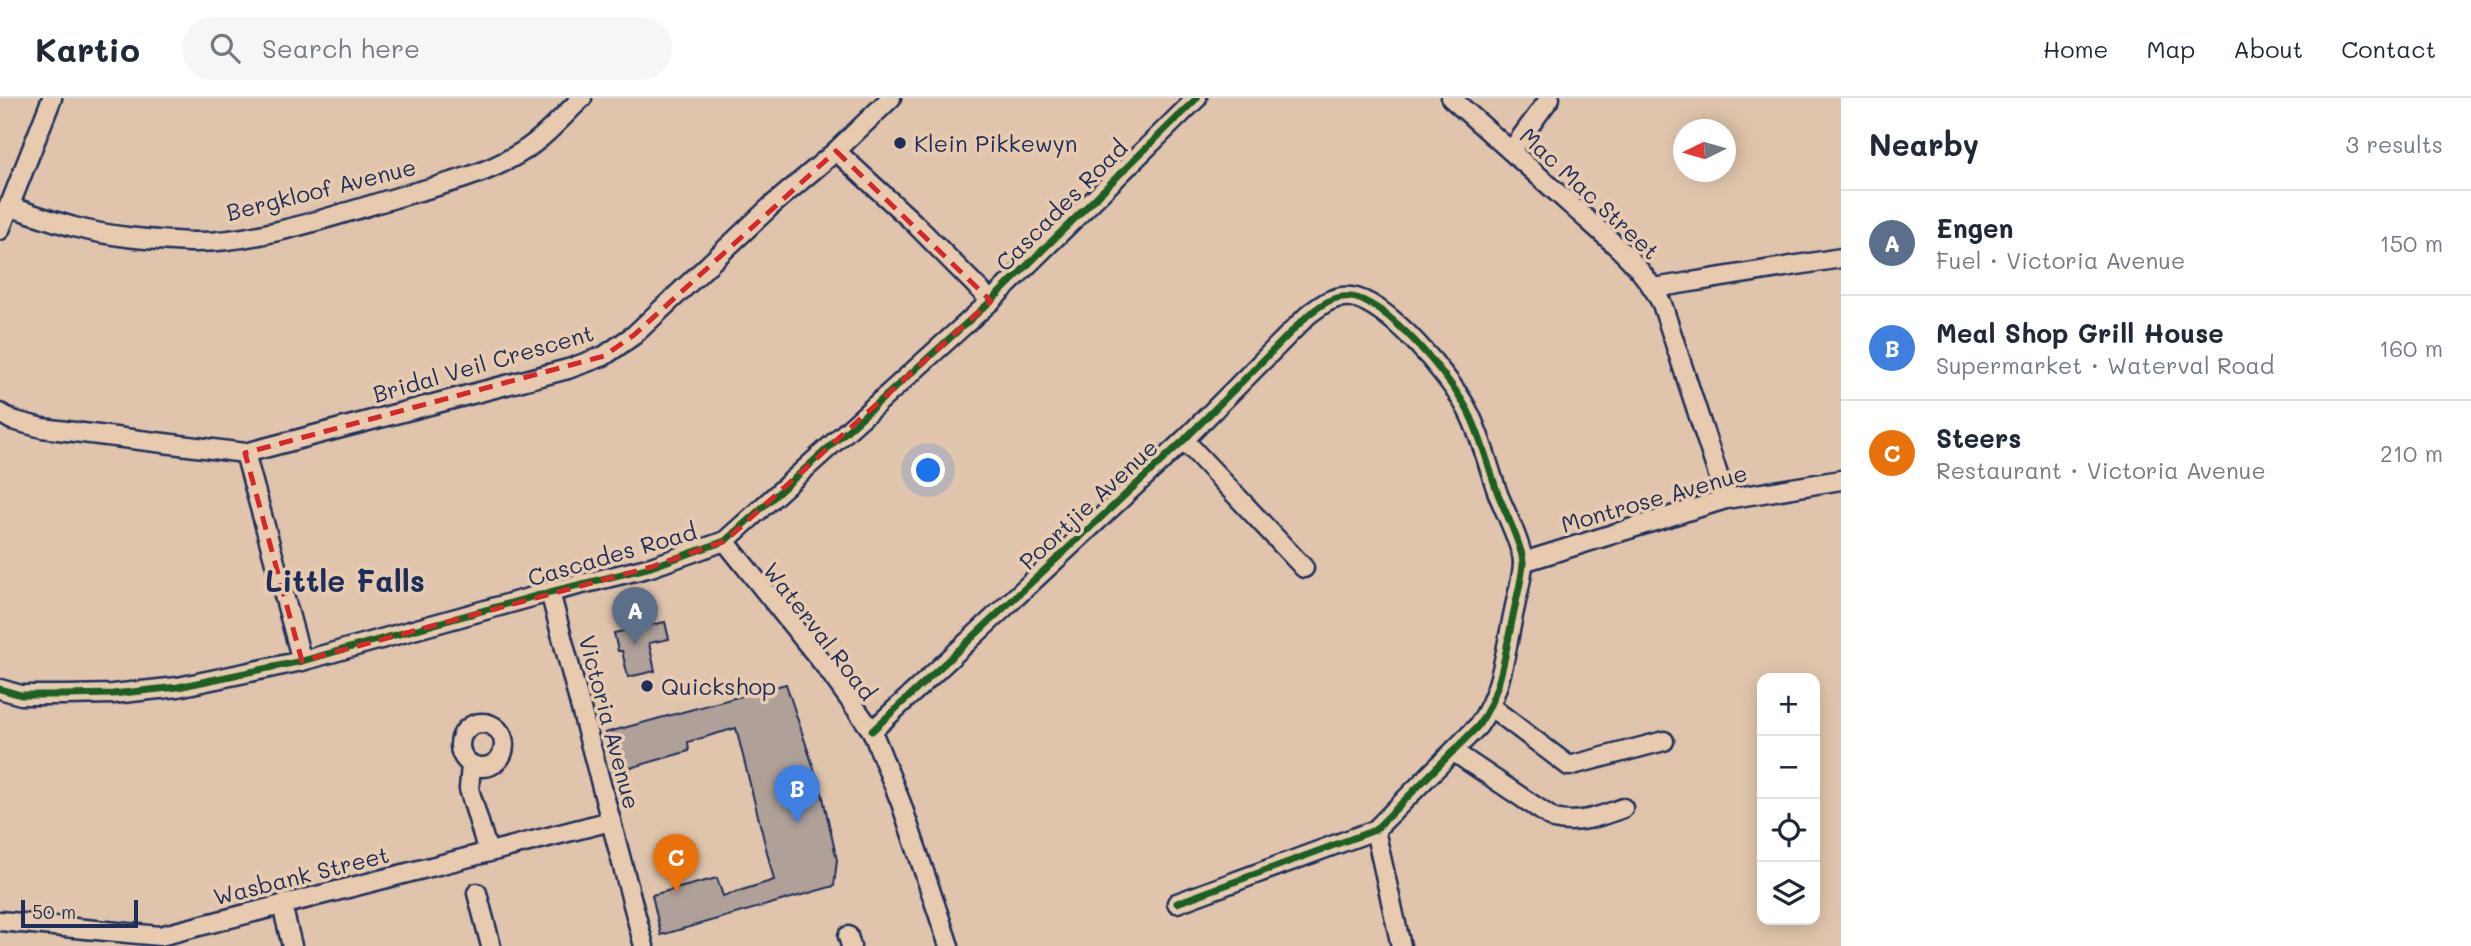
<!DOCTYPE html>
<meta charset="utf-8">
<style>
:root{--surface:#fff;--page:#f6f6f7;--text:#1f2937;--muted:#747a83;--line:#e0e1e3;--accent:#ea580c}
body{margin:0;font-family:Mali,sans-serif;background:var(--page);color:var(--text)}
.controls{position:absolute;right:21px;bottom:21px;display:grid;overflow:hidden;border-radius:14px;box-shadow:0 4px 18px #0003}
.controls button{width:63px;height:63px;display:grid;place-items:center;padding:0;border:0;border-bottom:2px solid var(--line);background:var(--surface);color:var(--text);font:35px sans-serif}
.compass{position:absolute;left:1673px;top:21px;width:63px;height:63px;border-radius:50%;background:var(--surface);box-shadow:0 4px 18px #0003;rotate:265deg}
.scale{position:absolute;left:21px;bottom:18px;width:117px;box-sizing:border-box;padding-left:7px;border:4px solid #1b2f5e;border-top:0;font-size:19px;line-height:24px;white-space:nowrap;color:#1b2f5e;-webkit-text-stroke:5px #e8cbaf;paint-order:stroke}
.you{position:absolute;left:929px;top:373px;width:24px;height:24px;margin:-18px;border:5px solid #fff;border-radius:50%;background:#1a73e8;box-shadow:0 0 0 10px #1a73e833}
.badge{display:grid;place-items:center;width:46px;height:46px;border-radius:50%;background:var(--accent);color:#fff;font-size:23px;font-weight:700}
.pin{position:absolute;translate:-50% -58px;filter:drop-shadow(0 2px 4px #0008)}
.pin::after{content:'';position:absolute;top:37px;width:24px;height:21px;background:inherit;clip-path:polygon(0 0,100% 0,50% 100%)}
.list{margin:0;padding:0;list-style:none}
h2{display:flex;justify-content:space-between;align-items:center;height:91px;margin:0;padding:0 28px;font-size:30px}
h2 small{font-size:23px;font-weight:400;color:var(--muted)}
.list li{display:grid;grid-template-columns:46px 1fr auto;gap:21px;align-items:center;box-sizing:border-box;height:105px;padding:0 28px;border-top:2px solid var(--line)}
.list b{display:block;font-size:26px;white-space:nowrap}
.list p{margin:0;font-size:23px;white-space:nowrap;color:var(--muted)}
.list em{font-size:23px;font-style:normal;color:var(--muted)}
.icon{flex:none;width:38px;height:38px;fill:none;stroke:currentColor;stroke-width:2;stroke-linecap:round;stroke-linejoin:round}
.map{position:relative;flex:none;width:1841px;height:848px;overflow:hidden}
header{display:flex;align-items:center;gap:42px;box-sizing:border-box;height:98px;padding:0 35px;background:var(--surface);border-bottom:2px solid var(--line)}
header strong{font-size:33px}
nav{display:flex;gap:38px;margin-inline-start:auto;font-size:24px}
.search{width:490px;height:63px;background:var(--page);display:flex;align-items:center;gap:18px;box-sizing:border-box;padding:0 24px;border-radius:38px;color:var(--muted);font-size:26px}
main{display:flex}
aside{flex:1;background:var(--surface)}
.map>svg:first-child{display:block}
.building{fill:#afa098;stroke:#1b2f5e;stroke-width:2}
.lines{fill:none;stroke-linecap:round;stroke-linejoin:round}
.street-casing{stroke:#1b2f5e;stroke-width:23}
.street{stroke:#e8cbaf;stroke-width:18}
.cycleway-casing{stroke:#e8cbaf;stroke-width:11}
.cycleway{stroke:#1b5e20;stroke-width:7}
.marked{fill:none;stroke:#d62828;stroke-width:5;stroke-dasharray:14 9;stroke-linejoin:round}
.poi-dot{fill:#1b2f5e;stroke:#e8cbaf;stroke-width:2.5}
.labels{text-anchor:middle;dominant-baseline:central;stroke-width:7;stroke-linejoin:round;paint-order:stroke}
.poi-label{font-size:23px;fill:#1b2f5e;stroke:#e8cbaf;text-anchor:start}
.street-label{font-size:23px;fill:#1b2f5e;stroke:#e8cbaf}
.district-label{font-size:30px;font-weight:bold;fill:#1b2f5e;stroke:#e8cbaf}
</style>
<header>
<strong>Kartio</strong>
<div class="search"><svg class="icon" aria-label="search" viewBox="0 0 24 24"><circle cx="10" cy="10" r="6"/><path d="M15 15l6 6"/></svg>Search here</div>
<nav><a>Home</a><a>Map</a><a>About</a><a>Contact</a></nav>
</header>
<main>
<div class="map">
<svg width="1841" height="848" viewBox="0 0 1841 848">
<rect width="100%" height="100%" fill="#e0c5ac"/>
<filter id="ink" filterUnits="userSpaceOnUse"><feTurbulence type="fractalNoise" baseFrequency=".0143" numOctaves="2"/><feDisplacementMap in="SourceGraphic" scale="14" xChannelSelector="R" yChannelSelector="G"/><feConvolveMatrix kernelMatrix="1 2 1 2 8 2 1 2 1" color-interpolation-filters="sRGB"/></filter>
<g filter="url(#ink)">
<g class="building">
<polygon points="665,524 669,541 649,545 655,573 628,579 622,553 618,553 614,535"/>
<polygon points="786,586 822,695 837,762 834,788 661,837 652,797 717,780 723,798 774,782 736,630 688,644 689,653 616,674 605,635"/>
</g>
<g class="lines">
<g class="street-casing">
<g id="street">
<path d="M1451,0C1492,36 1532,72 1572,108C1604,137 1643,167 1662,206L1726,401"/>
<polyline points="836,53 913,124 991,203"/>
<polyline points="1511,53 1550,0"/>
<path d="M8,108C30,115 52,123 74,129C111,139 151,142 190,144C254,146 336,117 398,99C436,88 479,79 513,59C540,45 560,21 582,0"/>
<polyline points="0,132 52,0"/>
<polyline points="1654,190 1841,160"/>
<polyline points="0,315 12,322 42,330 245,355 568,271 604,258 634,237 770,109 836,53 891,0"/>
<polyline points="1184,342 1304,470"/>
<polyline points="245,355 302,563"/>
<polyline points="725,443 829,573 872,633 901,705 949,848"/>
<polyline points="1523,464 1726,401 1841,382"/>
<polyline points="550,494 644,848"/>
<polyline points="0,591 21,597 66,597 113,596 178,589 302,563 550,494 651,469 725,443 991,203 1197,0"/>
<polyline points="1491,609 1569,668 1664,643"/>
<circle cx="482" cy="647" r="22"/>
<path d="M872,633L1184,342L1308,217C1321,207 1333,197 1351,199C1387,203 1450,279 1467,311C1481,337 1488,368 1498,396C1504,411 1524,452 1523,466C1522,481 1517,498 1514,513C1505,554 1502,594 1478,628L1375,732L1177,805"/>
<path d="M1454,654L1554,721C1578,727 1601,718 1623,710"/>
<polyline points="471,667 469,691 488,754"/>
<polyline points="1375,732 1401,848"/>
<polyline points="477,795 491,848"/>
<polyline points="282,807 292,848"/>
<polyline points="0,823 160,838 611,723"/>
<polyline points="848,838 851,848"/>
</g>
</g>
<use href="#street" class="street"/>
<g class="cycleway-casing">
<g id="cycleway">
<polyline points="0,591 21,597 66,597 113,596 178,589 302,563 550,494 651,469 725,443 991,203 1197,0"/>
<path d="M872,633L1184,342L1308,217C1321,207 1333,197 1351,199C1387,203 1450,279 1467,311C1481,337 1488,368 1498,396C1504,411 1524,452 1523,466C1522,481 1517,498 1514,513C1505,554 1502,594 1478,628L1375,732L1177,805"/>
</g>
</g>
<use href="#cycleway" class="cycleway"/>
</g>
</g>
<path class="marked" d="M836,53L991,203L725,443L651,469L302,563L245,355L604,258L634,237Z"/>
<g class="poi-dot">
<circle cx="900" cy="45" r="7"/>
<circle cx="647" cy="588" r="7"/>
</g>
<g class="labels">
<g class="poi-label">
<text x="914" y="45">Klein Pikkewyn</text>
<text x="661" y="588">Quickshop</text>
</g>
<g class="street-label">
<text transform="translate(321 91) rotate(-14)">Bergkloof Avenue</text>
<text transform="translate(1590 95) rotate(43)">Mac Mac Street</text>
<text transform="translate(1061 107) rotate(-45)">Cascades Road</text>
<text transform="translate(483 265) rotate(-16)">Bridal Veil Crescent</text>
<text transform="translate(1654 400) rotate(-16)">Montrose Avenue</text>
<text transform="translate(1088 406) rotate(-43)">Poortjie Avenue</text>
<text transform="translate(612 456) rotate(-16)">Cascades Road</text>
<text transform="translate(820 533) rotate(52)">Waterval Road</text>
<text transform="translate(610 624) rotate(75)">Victoria Avenue</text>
<text transform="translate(301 777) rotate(-14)">Wasbank Street</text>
</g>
<g class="district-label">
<text x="345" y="482">Little Falls</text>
</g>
</g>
</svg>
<div class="controls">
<button>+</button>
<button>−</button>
<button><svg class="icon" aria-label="locate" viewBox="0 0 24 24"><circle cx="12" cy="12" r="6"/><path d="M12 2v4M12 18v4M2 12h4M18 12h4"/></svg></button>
<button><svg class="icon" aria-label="layers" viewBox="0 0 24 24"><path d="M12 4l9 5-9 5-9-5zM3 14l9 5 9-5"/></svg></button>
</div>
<svg class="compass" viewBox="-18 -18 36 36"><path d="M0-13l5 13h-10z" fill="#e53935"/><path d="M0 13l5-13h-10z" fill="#747a83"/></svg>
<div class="scale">50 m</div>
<div class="you"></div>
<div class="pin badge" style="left:635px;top:547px;background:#5c6f8a">A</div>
<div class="pin badge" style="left:797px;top:725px;background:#3f7fe0">B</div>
<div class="pin badge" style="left:676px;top:794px;background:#e8710a">C</div>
</div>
<aside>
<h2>Nearby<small>3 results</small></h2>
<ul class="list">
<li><span class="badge" style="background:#5c6f8a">A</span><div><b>Engen</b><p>Fuel · Victoria Avenue</p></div><em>150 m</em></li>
<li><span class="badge" style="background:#3f7fe0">B</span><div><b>Meal Shop Grill House</b><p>Supermarket · Waterval Road</p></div><em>160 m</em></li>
<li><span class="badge" style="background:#e8710a">C</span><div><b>Steers</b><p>Restaurant · Victoria Avenue</p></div><em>210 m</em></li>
</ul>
</aside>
</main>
